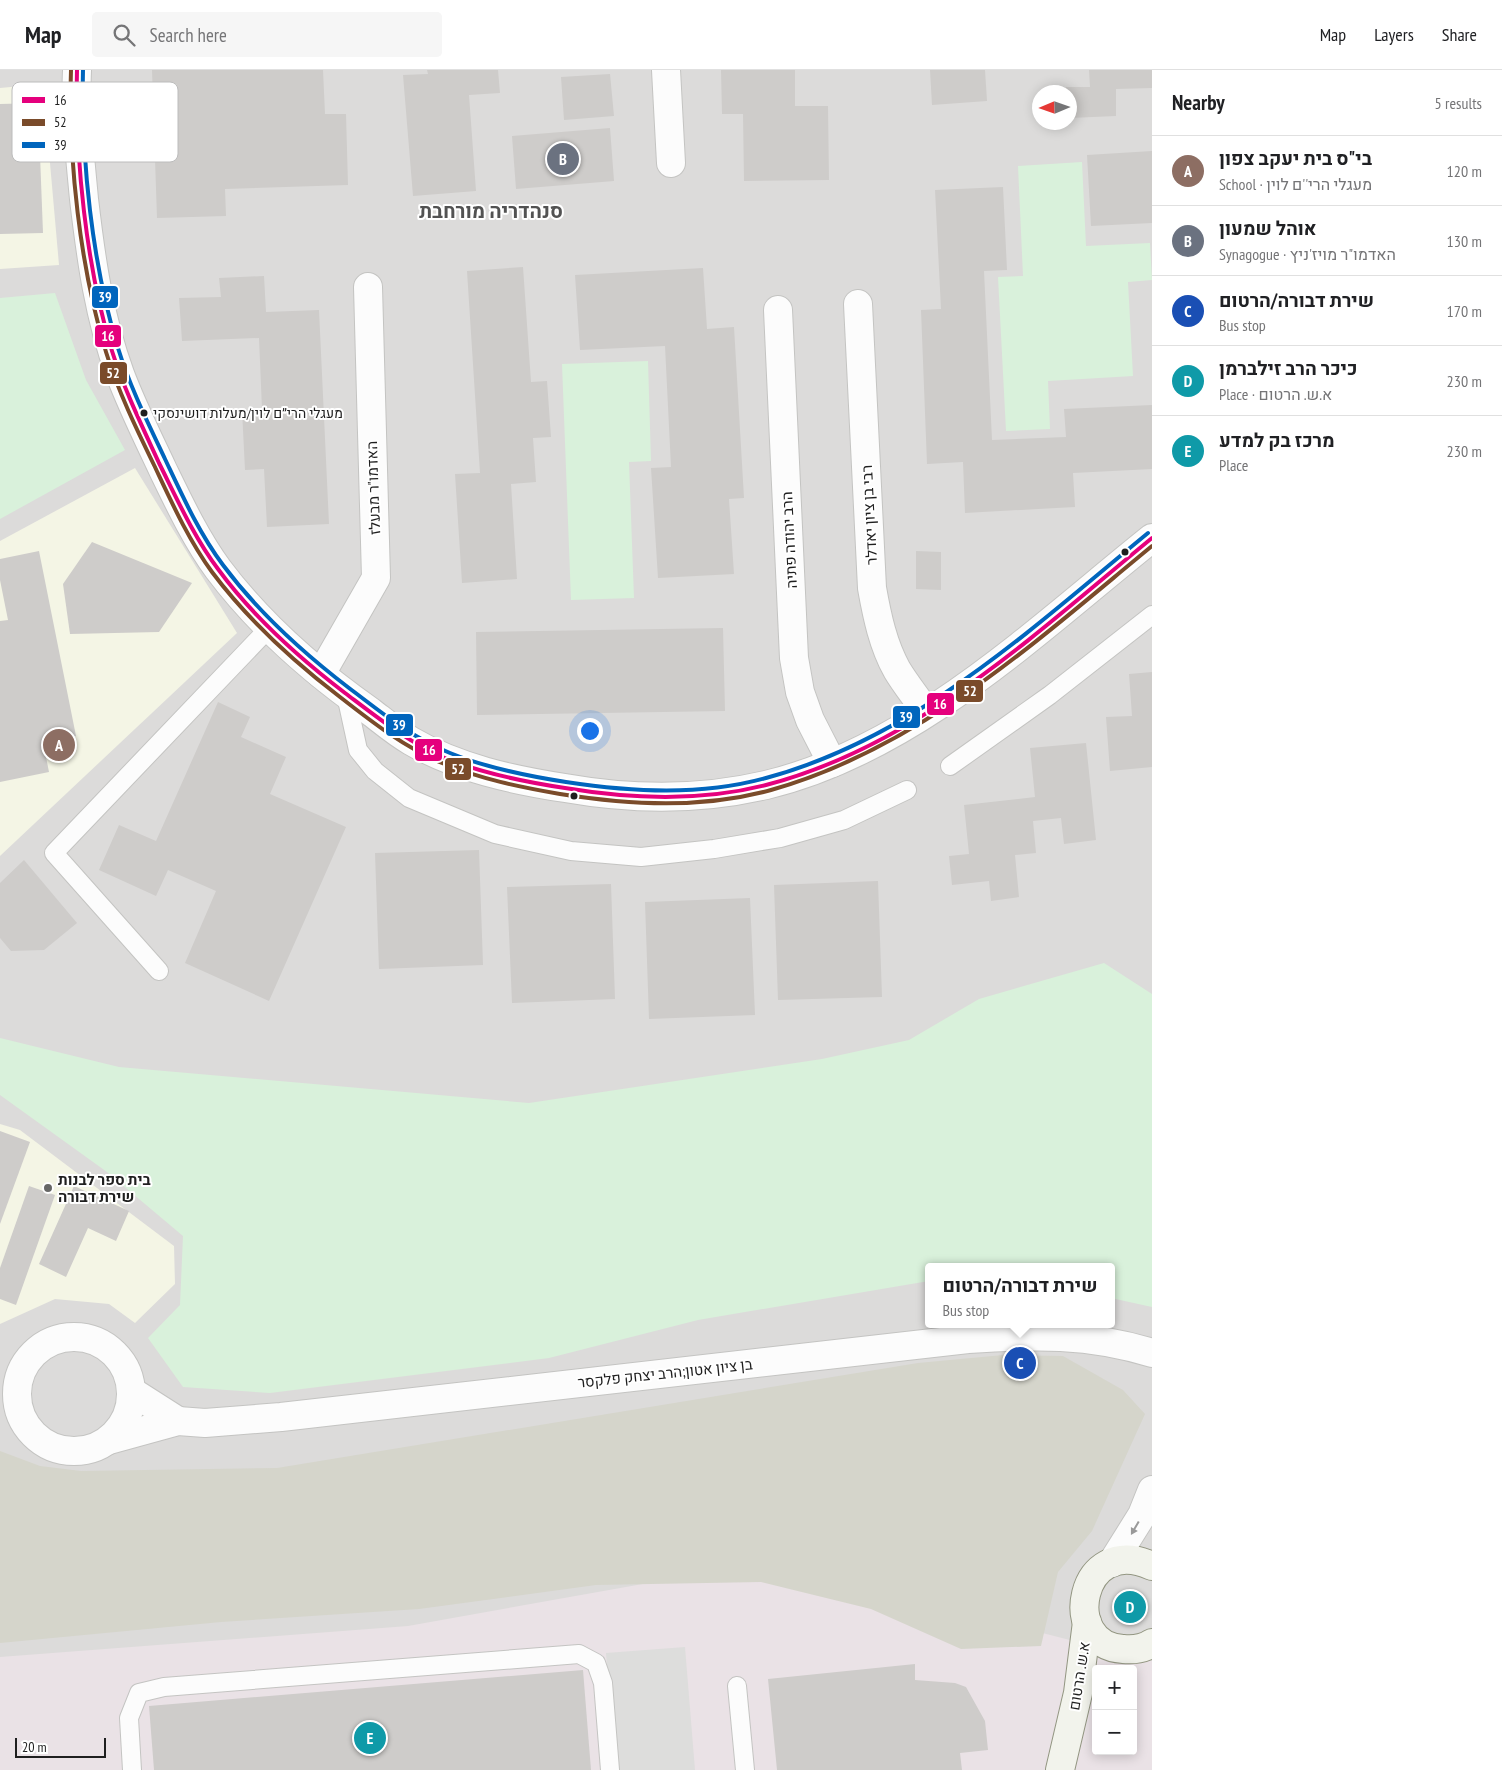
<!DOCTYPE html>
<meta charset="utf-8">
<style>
:root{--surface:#fff;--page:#f6f6f6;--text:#202124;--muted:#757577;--line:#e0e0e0;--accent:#676766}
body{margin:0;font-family:"PT Sans Narrow",Heebo,sans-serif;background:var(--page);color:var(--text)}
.controls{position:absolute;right:15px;bottom:15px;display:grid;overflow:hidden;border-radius:5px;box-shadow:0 2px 12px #0003}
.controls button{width:45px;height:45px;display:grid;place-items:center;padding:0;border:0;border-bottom:1px solid var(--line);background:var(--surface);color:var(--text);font:25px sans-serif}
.compass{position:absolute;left:1032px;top:15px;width:45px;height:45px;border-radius:50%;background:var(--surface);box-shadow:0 2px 12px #0003;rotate:268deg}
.scale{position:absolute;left:15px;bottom:12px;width:91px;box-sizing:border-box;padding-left:5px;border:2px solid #1f1f1f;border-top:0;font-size:14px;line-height:18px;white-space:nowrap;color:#1f1f1f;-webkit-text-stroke:4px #fff;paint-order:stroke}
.you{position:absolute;left:589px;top:660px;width:18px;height:18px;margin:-12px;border:4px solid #fff;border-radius:50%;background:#1a73e8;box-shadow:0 0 0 8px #1a73e833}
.badge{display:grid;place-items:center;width:32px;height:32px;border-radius:50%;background:var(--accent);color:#fff;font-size:16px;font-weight:700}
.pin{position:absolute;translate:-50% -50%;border:2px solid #fff;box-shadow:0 1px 5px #0006}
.popup{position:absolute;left:925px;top:1193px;width:190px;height:65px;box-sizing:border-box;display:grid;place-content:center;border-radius:5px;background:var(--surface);filter:drop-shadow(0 1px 4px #0005);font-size:16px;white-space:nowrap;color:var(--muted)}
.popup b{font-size:19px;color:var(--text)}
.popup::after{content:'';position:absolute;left:50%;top:100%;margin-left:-10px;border:10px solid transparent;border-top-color:var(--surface)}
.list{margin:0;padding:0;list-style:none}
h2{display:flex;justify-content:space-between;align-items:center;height:65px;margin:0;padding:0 20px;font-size:21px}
h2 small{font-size:16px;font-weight:400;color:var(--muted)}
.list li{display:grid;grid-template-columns:32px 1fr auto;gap:15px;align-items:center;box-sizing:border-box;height:70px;padding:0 20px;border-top:1px solid var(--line)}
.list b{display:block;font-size:19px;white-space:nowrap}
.list p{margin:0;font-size:16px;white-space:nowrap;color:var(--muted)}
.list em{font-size:16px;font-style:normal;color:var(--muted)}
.icon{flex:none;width:28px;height:28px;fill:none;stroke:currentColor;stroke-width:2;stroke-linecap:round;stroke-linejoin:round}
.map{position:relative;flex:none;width:1152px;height:1700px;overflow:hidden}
header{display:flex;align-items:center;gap:30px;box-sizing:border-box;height:70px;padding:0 25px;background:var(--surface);border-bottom:1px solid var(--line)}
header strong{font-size:24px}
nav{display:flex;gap:28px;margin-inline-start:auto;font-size:18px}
.search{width:350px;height:45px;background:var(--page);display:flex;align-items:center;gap:12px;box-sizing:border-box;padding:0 18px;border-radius:5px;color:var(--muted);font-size:19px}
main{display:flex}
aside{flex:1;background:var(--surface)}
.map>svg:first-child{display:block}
.residential{fill:#dcdbda;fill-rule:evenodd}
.industrial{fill:#eae2e6;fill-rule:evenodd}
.education{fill:#f4f5e5}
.construction{fill:#d5d5cb}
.park{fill:#d9f1db}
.parking{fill:#dddddc}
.building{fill:#ceccca}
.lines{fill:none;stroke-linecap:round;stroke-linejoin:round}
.lane-casing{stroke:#c4c4c2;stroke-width:20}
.street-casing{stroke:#c4c4c2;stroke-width:30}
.secondary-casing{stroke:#939682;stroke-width:30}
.lane{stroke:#fcfcfc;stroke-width:18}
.street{stroke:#fcfcfc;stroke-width:28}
.secondary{stroke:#f2f3ec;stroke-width:28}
.bus-1-casing{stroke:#fff;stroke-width:8}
.bus-2-casing{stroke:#fff;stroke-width:8}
.bus-3-casing{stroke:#fff;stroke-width:8}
.bus-1{stroke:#e5007d;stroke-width:4}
.bus-2{stroke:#7a4b2a;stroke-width:4}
.bus-3{stroke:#0065bd;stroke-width:4}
.oneway{fill:#999}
.bus-dot{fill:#1f1f1f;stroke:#fff;stroke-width:2}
.poi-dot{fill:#676766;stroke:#fff;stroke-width:2}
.labels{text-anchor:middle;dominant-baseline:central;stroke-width:4;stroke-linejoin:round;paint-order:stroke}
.bus-label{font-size:14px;fill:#1f1f1f;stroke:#fff;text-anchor:start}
.street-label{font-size:15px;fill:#1f1f1f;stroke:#fff}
.poi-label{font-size:15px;font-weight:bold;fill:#1f1f1f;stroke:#fff;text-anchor:start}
.district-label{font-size:20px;font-weight:bold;fill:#525252;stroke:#fff}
.key{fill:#fff;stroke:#bcbcbc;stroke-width:1}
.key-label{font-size:14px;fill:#1f1f1f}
.line-badge{stroke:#fff;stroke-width:2}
.badge-label{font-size:14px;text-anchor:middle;font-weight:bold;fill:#fff}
</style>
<header>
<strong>Map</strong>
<div class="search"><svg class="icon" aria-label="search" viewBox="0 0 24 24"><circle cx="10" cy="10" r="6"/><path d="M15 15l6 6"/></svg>Search here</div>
<nav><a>Map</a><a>Layers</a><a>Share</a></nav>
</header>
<main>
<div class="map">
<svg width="1152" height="1700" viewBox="0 0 1152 1700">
<rect width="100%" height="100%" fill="#edece9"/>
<path class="residential" d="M0,0H1152V1700H0ZM1040,22H1070V52H1040ZM929,1197H1111V1254H929ZM1096,1599H1133V1681H1096Z"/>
<path class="industrial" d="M757,1502L957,1541L1152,1591V1700H0V1587L408,1556L682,1507ZM1096,1599H1133V1681H1096Z"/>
<g class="education">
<polygon points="43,14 59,195 0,199 0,18"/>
<polygon points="135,398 237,563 0,786 0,471"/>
<polygon points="0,1054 20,1060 174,1176 175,1214 135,1253 109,1234 55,1229 0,1254"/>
</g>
<polygon class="construction" points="1003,1285 1063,1286 1123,1320 1145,1344 1092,1461 1058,1502 1041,1576 961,1579 871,1539 761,1512 596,1515 419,1539 221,1552 0,1573 0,1381 40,1396 81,1401 277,1398 918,1293"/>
<g class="park">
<polygon points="1082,92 1086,176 1150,173 1152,210 1128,212 1133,306 1048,311 1050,359 1006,361 998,207 1023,206 1018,96"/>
<polygon points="55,223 86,310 125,380 0,449 0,228"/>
<polygon points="648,291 651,391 629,392 634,528 571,530 562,294"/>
<polygon points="1104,893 1152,924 1152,1237 1111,1228 1111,1197 929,1197 929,1211 698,1250 549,1288 270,1323 183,1317 148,1268 180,1235 183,1166 107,1102 0,1025 0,968 119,997 529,1033 822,989 909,970 979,929"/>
</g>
<polygon class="parking" points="685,1577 695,1700 615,1700 606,1583"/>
<g class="building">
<polygon points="152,0 323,0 325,44 346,44 348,115 225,119 226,146 157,148"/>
<polygon points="427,0 498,0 500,23 469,25 476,121 413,126 403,5 428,4"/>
<polygon points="721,0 795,0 795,36 828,36 829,110 744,111 743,44 722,44"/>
<polygon points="930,0 985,0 987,31 932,35"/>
<polygon points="1089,0 1152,0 1152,18 1116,19 1116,46 1070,48 1070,22 1066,22 1066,17 1090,17"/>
<polygon points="610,4 614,46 564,50 561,7"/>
<polygon points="38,33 43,163 0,164 0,34"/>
<polygon points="610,58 614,111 516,119 512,66"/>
<polygon points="1152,81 1152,153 1091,156 1087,85"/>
<polygon points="1003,117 1007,200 984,201 992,370 1066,367 1064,339 1152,335 1152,399 1073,403 1075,437 965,443 963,392 927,394 921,240 941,239 935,120"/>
<polygon points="523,197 531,312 547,311 551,367 533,368 536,412 511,414 517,509 462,513 455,404 480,403 467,201"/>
<polygon points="703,198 707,259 734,257 744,428 729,429 734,504 658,508 651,398 671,397 665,276 580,280 575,205"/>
<polygon points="264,206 266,242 319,240 329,454 267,457 264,399 245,400 242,340 262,339 259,268 182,271 179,228 221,227 219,208"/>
<polygon points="92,472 192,513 159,562 70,564 63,514"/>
<polygon points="39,481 76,666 43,672 49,702 0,712 0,551 8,550 0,510 0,489"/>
<polygon points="916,481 941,482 941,520 916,519"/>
<polygon points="723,558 725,641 477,645 476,562"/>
<polygon points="1152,602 1152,697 1110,701 1106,647 1132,646 1129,604"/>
<polygon points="218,632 250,647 241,667 286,687 270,724 346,757 269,931 185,893 216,821 168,800 156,826 99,800 119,755 156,771"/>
<polygon points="1086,673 1096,770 1064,774 1061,748 1033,751 1036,783 1015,785 1019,827 991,831 989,811 952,815 949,786 969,784 964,735 1035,727 1030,678"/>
<polygon points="479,780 483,895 379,899 375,783"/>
<polygon points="24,790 77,853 44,880 11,881 0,868 0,813"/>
<polygon points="878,811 882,927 778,930 774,815"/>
<polygon points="611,814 615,929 512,933 507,817"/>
<polygon points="750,828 755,945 649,949 645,832"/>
<polygon points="0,1061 30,1072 0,1154"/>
<polygon points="29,1116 55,1125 16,1235 0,1229 0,1198"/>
<polygon points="74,1116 129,1141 116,1171 88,1158 66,1207 39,1194"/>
<polygon points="915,1594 915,1610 955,1613 966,1617 985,1651 988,1680 960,1683 962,1700 777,1700 768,1609"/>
<polygon points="583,1600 591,1700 154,1700 149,1636"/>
</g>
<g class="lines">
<g class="lane-casing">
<g id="lane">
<polyline points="346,625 358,680 375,701 409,728 495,764 571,781 641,787 714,779 780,768 844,750 907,720"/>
<polyline points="950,696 1050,625 1152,545"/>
<polyline points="159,901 54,783 269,558"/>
<polyline points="737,1616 745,1700"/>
<polyline points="132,1700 129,1648 139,1623 164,1617 579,1584 596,1593 603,1613 610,1700"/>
</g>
</g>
<g class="street-casing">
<g id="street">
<path d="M77,0C75,43 80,86 84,129C91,189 99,247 120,304C132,336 148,368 163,400C179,433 196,469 218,499C260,555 314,602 371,642C384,652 397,663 411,671C457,698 513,710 565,718C633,730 698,731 766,715C913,680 1037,560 1152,468"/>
<polyline points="666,0 671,93"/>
<path d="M858,234L872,518C877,546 883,575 897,600C906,615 917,628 926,642"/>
<polyline points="778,240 794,588 800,622 810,650 832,693"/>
<polyline points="321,604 376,508 368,217"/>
<circle cx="74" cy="1324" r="57"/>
<polyline points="131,1321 178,1351"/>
<path d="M109,1370L178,1351L205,1353L281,1347L968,1269C1034,1265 1088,1263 1152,1283"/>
<polyline points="1112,1493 1142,1445 1152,1420"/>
</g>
</g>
<g class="secondary-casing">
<g id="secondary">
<path d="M1152,1496C1079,1462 1059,1576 1123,1579C1133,1580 1143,1579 1152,1573"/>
<polyline points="1060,1700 1078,1623 1087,1552"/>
</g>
</g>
<use href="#lane" class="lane"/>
<use href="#street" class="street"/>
<use href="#secondary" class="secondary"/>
<g class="bus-1-casing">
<path id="bus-1" d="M77,0C75,88 86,196 112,281C124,319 142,356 159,393C177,429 194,467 218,499C253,547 298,587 345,623C378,648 409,673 447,689C485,704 525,712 565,718C631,729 700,732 766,715C917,676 1035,564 1152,468"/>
</g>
<g class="bus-2-casing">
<path id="bus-2" d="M71,0C68,89 80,197 106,282C118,321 136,358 154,395C171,431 188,469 212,502C248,550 293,591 340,627C372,652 404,677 442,693C480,709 520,717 560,724C630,735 702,739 771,720C920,678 1035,572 1152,476"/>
</g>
<g class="bus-3-casing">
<path id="bus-3" d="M83,0C81,88 92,194 118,278C130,317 148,353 165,389C182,425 199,463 223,495C258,542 302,582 349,618C381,642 412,668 450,683C487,698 527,706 566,712C632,722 701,726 766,708C915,668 1031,559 1148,463"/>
</g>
<use href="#bus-1" class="bus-1"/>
<use href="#bus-2" class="bus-2"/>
<use href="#bus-3" class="bus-3"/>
</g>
<defs><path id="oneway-solid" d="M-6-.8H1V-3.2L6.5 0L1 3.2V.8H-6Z" transform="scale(1.25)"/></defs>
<use class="oneway" href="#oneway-solid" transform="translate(1135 1458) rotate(120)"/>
<g class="bus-dot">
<circle cx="144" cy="343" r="4.5"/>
<circle cx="1125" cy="482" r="4.5"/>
<circle cx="574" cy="726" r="4.5"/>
</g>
<circle class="poi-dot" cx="48" cy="1118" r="5"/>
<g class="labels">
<g class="bus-label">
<text x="153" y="343">מעגלי הרי״ם לוין/מעלות דושינסקי</text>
</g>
<g class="street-label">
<text transform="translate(373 418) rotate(-92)">האדמו"ר מבעלז</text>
<text transform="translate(869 445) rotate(-93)">רבי בן ציון יאדלר</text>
<text transform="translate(789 470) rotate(-93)">הרב יהודה פתיה</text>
<text transform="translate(665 1303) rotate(-6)">בן ציון אטון;הרב יצחק פלקסר</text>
<text transform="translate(1079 1606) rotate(-81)">א.ש. הרטום</text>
</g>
<g class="poi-label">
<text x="58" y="1109">בית ספר לבנות<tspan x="58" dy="17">שירת דבורה</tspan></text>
</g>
<g class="district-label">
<text x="491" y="141">סנהדריה מורחבת</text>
</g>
</g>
<rect x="12" y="12" width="166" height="80" rx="8" class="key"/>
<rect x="22" y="27" width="23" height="6" fill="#e5007d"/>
<rect x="22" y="49" width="23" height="7" fill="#7a4b2a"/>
<rect x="22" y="72" width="23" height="6" fill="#0065bd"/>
<g class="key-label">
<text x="54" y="35">16</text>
<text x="54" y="57">52</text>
<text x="54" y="80">39</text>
</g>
<g class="line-badge">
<rect x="91" y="215" width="28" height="24" rx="5" fill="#0065bd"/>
<rect x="94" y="254" width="28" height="24" rx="5" fill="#e5007d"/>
<rect x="99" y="291" width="29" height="24" rx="5" fill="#7a4b2a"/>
<rect x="955" y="609" width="29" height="24" rx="5" fill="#7a4b2a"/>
<rect x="926" y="622" width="29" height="24" rx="5" fill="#e5007d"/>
<rect x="892" y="635" width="29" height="24" rx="5" fill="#0065bd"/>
<rect x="385" y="643" width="29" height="24" rx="5" fill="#0065bd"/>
<rect x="414" y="668" width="29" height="24" rx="5" fill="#e5007d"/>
<rect x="444" y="687" width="28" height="24" rx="5" fill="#7a4b2a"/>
</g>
<g class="badge-label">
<text x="105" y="232">39</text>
<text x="108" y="271">16</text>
<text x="113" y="308">52</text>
<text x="970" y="626">52</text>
<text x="940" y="639">16</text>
<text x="906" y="652">39</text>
<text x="399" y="660">39</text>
<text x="429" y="685">16</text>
<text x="458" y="704">52</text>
</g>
</svg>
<div class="controls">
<button>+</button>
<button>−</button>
</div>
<svg class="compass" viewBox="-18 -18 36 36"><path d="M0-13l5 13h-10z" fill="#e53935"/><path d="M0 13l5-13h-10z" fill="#757577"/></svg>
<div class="scale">20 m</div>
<div class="you"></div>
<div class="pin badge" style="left:59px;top:675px;background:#8d6e63">A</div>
<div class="pin badge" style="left:563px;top:89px;background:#6b7280">B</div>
<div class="pin badge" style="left:1020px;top:1293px;background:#1a4fb4">C</div>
<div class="popup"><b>שירת דבורה/הרטום</b>Bus stop</div>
<div class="pin badge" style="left:1130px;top:1537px;background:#0f9aa8">D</div>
<div class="pin badge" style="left:370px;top:1668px;background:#0f9aa8">E</div>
</div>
<aside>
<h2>Nearby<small>5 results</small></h2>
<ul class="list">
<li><span class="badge" style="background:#8d6e63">A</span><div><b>בי&quot;ס בית יעקב צפון</b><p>School · מעגלי הרי''ם לוין</p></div><em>120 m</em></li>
<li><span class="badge" style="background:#6b7280">B</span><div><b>אוהל שמעון</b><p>Synagogue · האדמו&quot;ר מויז'ניץ</p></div><em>130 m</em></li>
<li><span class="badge" style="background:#1a4fb4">C</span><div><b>שירת דבורה/הרטום</b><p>Bus stop</p></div><em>170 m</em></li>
<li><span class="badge" style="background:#0f9aa8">D</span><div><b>כיכר הרב זילברמן</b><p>Place · א.ש. הרטום</p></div><em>230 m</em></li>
<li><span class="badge" style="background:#0f9aa8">E</span><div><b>מרכז בק למדע</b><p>Place</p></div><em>230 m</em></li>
</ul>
</aside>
</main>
